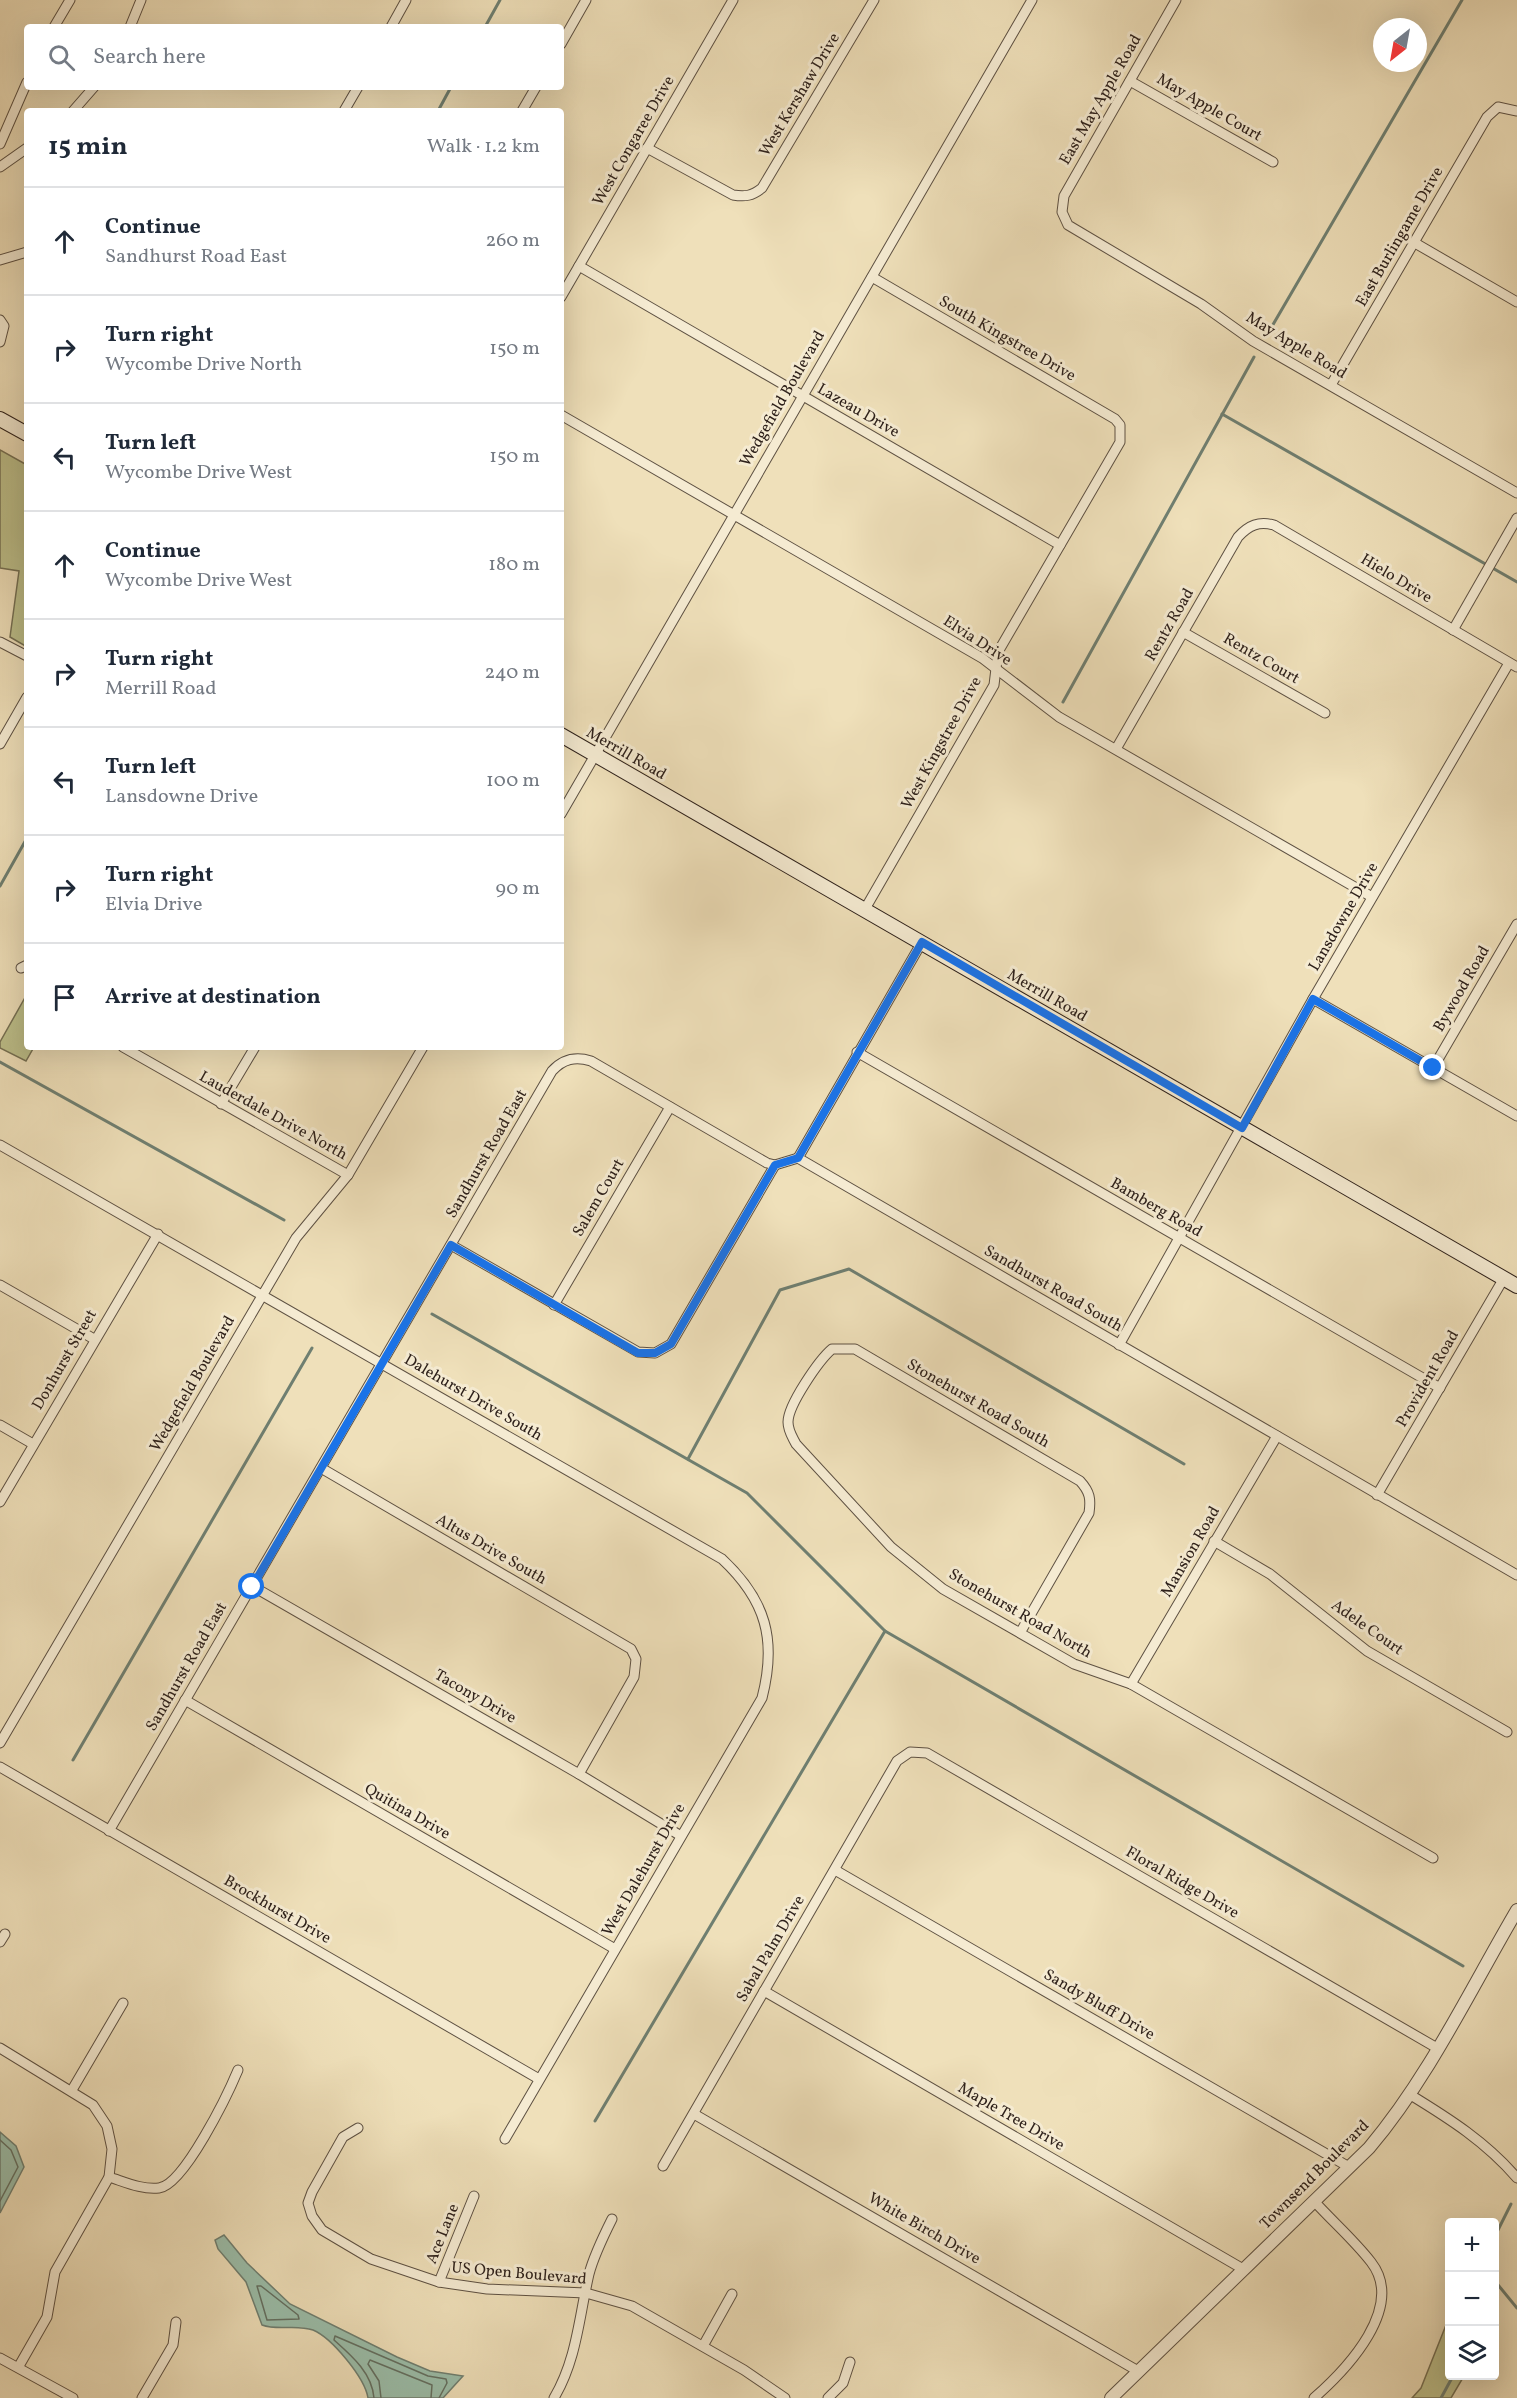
<!DOCTYPE html>
<meta charset="utf-8">
<style>
:root{--surface:#fff;--page:#f2f2f3;--text:#1f2937;--muted:#747a83;--line:#e0e1e3}
body{margin:0;font-family:Vollkorn,serif;background:var(--page);color:var(--text)}
.controls{position:absolute;right:18px;bottom:18px;display:grid;overflow:hidden;border-radius:6px;box-shadow:0 6px 24px #0002}
.controls button{width:54px;height:54px;display:grid;place-items:center;padding:0;border:0;border-bottom:2px solid var(--line);background:var(--surface);color:var(--text);font:30px sans-serif}
.compass{position:absolute;left:1373px;top:18px;width:54px;height:54px;border-radius:50%;background:var(--surface);box-shadow:0 6px 24px #0002;rotate:211deg}
.stop{position:absolute;width:18px;height:18px;margin:-14px;border:4px solid #1a73e8;border-radius:50%;background:#fff}
.stop.end{background:#1a73e8;border-color:#fff;box-shadow:0 2px 6px #0008}
.list{margin:0;padding:0;list-style:none}
h2{display:flex;justify-content:space-between;align-items:center;height:78px;margin:0;padding:0 24px;font-size:26px}
h2 small{font-size:20px;font-weight:400;color:var(--muted)}
.list li{display:grid;grid-template-columns:39px 1fr auto;gap:18px;align-items:center;box-sizing:border-box;height:108px;padding:0 24px;border-top:2px solid var(--line)}
.list b{display:block;font-size:22px;white-space:nowrap}
.list p{margin:0;font-size:20px;white-space:nowrap;color:var(--muted)}
.list em{font-size:20px;font-style:normal;color:var(--muted)}
.icon{flex:none;width:33px;height:33px;fill:none;stroke:currentColor;stroke-width:2;stroke-linecap:round;stroke-linejoin:round}
.map{position:relative;flex:none;width:1517px;height:2398px;overflow:hidden}
.search{position:absolute;background:var(--surface);box-shadow:0 6px 24px #0002;left:24px;top:24px;width:540px;height:66px;display:flex;align-items:center;gap:15px;box-sizing:border-box;padding:0 21px;border-radius:6px;color:var(--muted);font-size:22px}
.panel{position:absolute;background:var(--surface);box-shadow:0 6px 24px #0002;left:24px;top:108px;width:540px;height:942px;border-radius:6px}
.map>svg:first-child{display:block}
.green{fill:#bec18c;stroke:#767154;stroke-width:1.5}
.water{fill:#9bbeaa;stroke:#6f7f71;stroke-width:1.5}
.lines{fill:none;stroke-linecap:round;stroke-linejoin:round}
.shore{stroke:#647062;stroke-width:1.5}
.stream{stroke:#6f7f71;stroke-width:3}
.minor-casing{stroke:#5e5143;stroke-width:11}
.tertiary-casing{stroke:#5e5143;stroke-width:14}
.secondary-casing{stroke:#2e211b;stroke-width:16}
.minor{stroke:#f5ebd2;stroke-width:9}
.tertiary{stroke:#f5ebd2;stroke-width:12}
.secondary{stroke:#f5ebd2;stroke-width:14}
.route{stroke:#1a73e8;stroke-width:8}
.labels{text-anchor:middle;dominant-baseline:central;stroke-width:6;stroke-linejoin:round;paint-order:stroke}
.street-label{font-size:16px;fill:#2e211b;stroke:#f5ebd2}
</style>
<div class="map">
<svg width="1517" height="2398" viewBox="0 0 1517 2398">
<rect width="100%" height="100%" fill="#efe0ba"/>
<filter id="stains"><feTurbulence type="fractalNoise" baseFrequency=".00333" numOctaves="4"/><feColorMatrix values="0 0 0 0 .2 0 0 0 0 .09 0 0 0 0 .02 0 0 0 .5 -.17"/></filter>
<radialGradient id="worn" r=".72"><stop offset=".6" stop-color="#630" stop-opacity="0"/><stop offset="1" stop-color="#630" stop-opacity=".3"/></radialGradient>
<g class="green">
<polygon points="0,450 27,465 27,647 10,637 19,571 0,568"/>
<polygon points="27,994 27,1047 34,1047 26,1061 0,1048 0,1042"/>
<polygon points="1448,2320 1450,2376 1464,2376 1451,2398 1412,2398 1421,2388"/>
</g>
<g class="water">
<polygon points="0,2132 16,2146 24,2167 0,2213"/>
<path d="M224,2235L247,2263L290,2304L397,2357L430,2371L463,2376L443,2398H368C365,2378 332,2338 313,2330C296,2324 278,2331 262,2325L246,2282L218,2249L215,2240Z"/>
</g>
<g class="lines">
<g class="shore">
<polyline points="0,2140 11,2150 18,2167 0,2201"/>
<polygon points="257,2286 261,2286 298,2315 299,2319 267,2320"/>
<path d="M374,2398C372,2373 352,2356 334,2340L335,2336L428,2376L446,2379L447,2383L439,2398"/>
<polyline points="381,2398 379,2381 368,2364 370,2360 432,2385 431,2398"/>
</g>
<g class="stream">
<polyline points="485,27 500,0"/>
<polyline points="438,111 451,87"/>
<polyline points="1267,335 1462,0"/>
<polyline points="1222,414 1517,582"/>
<polyline points="1063,702 1254,357"/>
<polyline points="0,886 27,838"/>
<polyline points="0,1062 284,1220"/>
<polyline points="432,1314 747,1493 885,1631"/>
<polyline points="688,1459 780,1290 849,1269 1184,1464"/>
<polyline points="73,1760 312,1348"/>
<polyline points="595,2121 885,1631 1463,1966"/>
<polyline points="1494,2238 1511,2204"/>
<polyline points="1494,2280 1517,2308"/>
<polyline points="1441,2398 1453,2376"/>
</g>
<g class="minor-casing">
<g id="minor">
<polyline points="1176,0 1064,196 1062,212 1068,225 1201,304 1253,341 1517,493"/>
<polyline points="54,27 70,0"/>
<polyline points="130,27 141,0"/>
<polyline points="391,27 406,0"/>
<polyline points="561,44 586,0"/>
<polyline points="1130,81 1273,162"/>
<polyline points="73,111 94,87"/>
<polyline points="344,111 358,87"/>
<polyline points="522,111 536,87"/>
<polyline points="0,144 27,82"/>
<path d="M647,148L733,195C745,197 752,196 762,188L874,0"/>
<polyline points="0,167 27,148"/>
<polyline points="1415,243 1517,302"/>
<polyline points="0,260 27,252"/>
<polyline points="579,266 1060,545"/>
<polyline points="561,297 733,0"/>
<polyline points="0,320 4,326 0,342"/>
<polyline points="1331,385 1487,117 1498,107 1517,111"/>
<polyline points="561,415 982,658 1059,717 1372,897"/>
<polyline points="1453,630 1517,518"/>
<polyline points="1183,632 1325,713"/>
<polyline points="0,642 27,656"/>
<polyline points="0,744 27,697"/>
<path d="M1116,749L1238,537C1249,525 1259,521 1274,525L1517,667"/>
<polyline points="561,814 1032,0"/>
<polyline points="865,909 994,685 998,652 1120,442 1120,425 1115,419 872,277"/>
<polyline points="21,968 27,965"/>
<polyline points="1313,999 1517,1116"/>
<polyline points="123,1047 348,1175"/>
<polyline points="857,1052 1440,1388"/>
<polyline points="1433,1068 1517,924"/>
<polyline points="221,1104 255,1047"/>
<path d="M0,1145L722,1559C766,1600 777,1640 762,1698L505,2139"/>
<polyline points="798,1158 1517,1575"/>
<polyline points="798,1158 922,942"/>
<polyline points="451,1245 638,1352 655,1353 671,1344 775,1165"/>
<polyline points="0,1285 94,1339"/>
<polyline points="554,1305 670,1107"/>
<polyline points="1119,1345 1313,999 1509,663"/>
<polyline points="0,1425 33,1444"/>
<polyline points="321,1468 631,1649 636,1659 634,1677 579,1774"/>
<polyline points="1377,1495 1504,1278"/>
<polyline points="0,1502 158,1234"/>
<polyline points="1214,1541 1270,1574 1367,1651 1507,1732"/>
<polyline points="252,1586 579,1774 681,1836"/>
<path d="M1020,1633L1089,1513C1091,1499 1090,1492 1080,1481L855,1349H832C819,1360 788,1405 788,1422C788,1431 792,1436 796,1444L891,1547L943,1589L1074,1664L1131,1684L1433,1858"/>
<polyline points="1131,1684 1277,1436"/>
<polyline points="185,1700 615,1949"/>
<polyline points="0,1743 296,1238 348,1175 423,1047"/>
<polyline points="0,1767 539,2079"/>
<path d="M109,1831L552,1071C563,1059 575,1056 591,1061L767,1163L775,1165L798,1158"/>
<polyline points="835,1870 1349,2167"/>
<polyline points="0,1942 5,1934"/>
<polyline points="764,1991 1243,2269"/>
<polyline points="0,2048 93,2105 107,2126 112,2149 109,2177 55,2272 47,2317 19,2366"/>
<polyline points="72,2090 123,2003"/>
<path d="M1409,2094C1450,2119 1486,2142 1517,2178"/>
<polyline points="694,2114 1138,2371"/>
<polyline points="358,2128 343,2137 312,2192 308,2203 312,2216 322,2230 371,2259 439,2282 487,2289 586,2293 632,2306 744,2370 785,2398"/>
<polyline points="663,2166 897,1761 910,1752 927,1753 1437,2048"/>
<path d="M109,2177C125,2182 142,2190 159,2188C184,2185 228,2094 238,2070"/>
<path d="M1314,2201C1332,2221 1354,2240 1371,2262C1406,2307 1347,2369 1314,2398"/>
<polyline points="439,2282 474,2196"/>
<polyline points="703,2346 732,2294"/>
<polyline points="0,2358 73,2398"/>
<polyline points="142,2398 173,2345 176,2322"/>
<path d="M554,2398C577,2359 579,2317 589,2274C594,2255 603,2237 612,2219"/>
<polyline points="828,2398 843,2383 850,2362"/>
</g>
</g>
<g class="tertiary-casing">
<path id="tertiary" d="M1111,2398L1369,2148C1429,2077 1470,1990 1517,1910"/>
</g>
<g class="secondary-casing">
<g id="secondary">
<polyline points="0,419 27,434"/>
<polyline points="561,735 1517,1286"/>
</g>
</g>
<use href="#minor" class="minor"/>
<use href="#tertiary" class="tertiary"/>
<use href="#secondary" class="secondary"/>
</g>
<g class="lines">
<polyline class="route" points="252,1587 451,1245 638,1353 655,1353 671,1344 775,1165 798,1158 922,942 1242,1128 1313,999 1433,1068"/>
</g>
<g class="labels">
<g class="street-label">
<text transform="translate(800 95) rotate(-59)">West Kershaw Drive</text>
<text transform="translate(1101 100) rotate(-60)">East May Apple Road</text>
<text transform="translate(1209 108) rotate(30)">May Apple Court</text>
<text transform="translate(634 141) rotate(-60)">West Congaree Drive</text>
<text transform="translate(1400 237) rotate(-60)">East Burlingame Drive</text>
<text transform="translate(1007 339) rotate(30)">South Kingstree Drive</text>
<text transform="translate(1296 346) rotate(31)">May Apple Road</text>
<text transform="translate(783 399) rotate(-60)">Wedgefield Boulevard</text>
<text transform="translate(858 411) rotate(30)">Lazeau Drive</text>
<text transform="translate(1396 579) rotate(31)">Hielo Drive</text>
<text transform="translate(1170 625) rotate(-60)">Rentz Road</text>
<text transform="translate(977 641) rotate(33)">Elvia Drive</text>
<text transform="translate(1261 659) rotate(30)">Rentz Court</text>
<text transform="translate(942 743) rotate(-61)">West Kingstree Drive</text>
<text transform="translate(626 754) rotate(30)">Merrill Road</text>
<text transform="translate(1344 917) rotate(-60)">Lansdowne Drive</text>
<text transform="translate(1462 989) rotate(-60)">Bywood Road</text>
<text transform="translate(1047 996) rotate(30)">Merrill Road</text>
<text transform="translate(273 1116) rotate(29)">Lauderdale Drive North</text>
<text transform="translate(487 1154) rotate(-60)">Sandhurst Road East</text>
<text transform="translate(599 1198) rotate(-60)">Salem Court</text>
<text transform="translate(1156 1208) rotate(30)">Bamberg Road</text>
<text transform="translate(1053 1289) rotate(30)">Sandhurst Road South</text>
<text transform="translate(65 1360) rotate(-60)">Donhurst Street</text>
<text transform="translate(1428 1379) rotate(-60)">Provident Road</text>
<text transform="translate(193 1384) rotate(-60)">Wedgefield Boulevard</text>
<text transform="translate(473 1398) rotate(30)">Dalehurst Drive South</text>
<text transform="translate(978 1404) rotate(30)">Stonehurst Road South</text>
<text transform="translate(491 1550) rotate(30)">Altus Drive South</text>
<text transform="translate(1191 1552) rotate(-60)">Mansion Road</text>
<text transform="translate(1020 1614) rotate(30)">Stonehurst Road North</text>
<text transform="translate(1367 1628) rotate(35)">Adele Court</text>
<text transform="translate(187 1667) rotate(-60)">Sandhurst Road East</text>
<text transform="translate(475 1697) rotate(30)">Tacony Drive</text>
<text transform="translate(407 1812) rotate(30)">Quitina Drive</text>
<text transform="translate(644 1870) rotate(-60)">West Dalehurst Drive</text>
<text transform="translate(1182 1883) rotate(30)">Floral Ridge Drive</text>
<text transform="translate(277 1910) rotate(30)">Brockhurst Drive</text>
<text transform="translate(771 1949) rotate(-60)">Sabal Palm Drive</text>
<text transform="translate(1099 2005) rotate(30)">Sandy Bluff Drive</text>
<text transform="translate(1011 2117) rotate(30)">Maple Tree Drive</text>
<text transform="translate(1315 2175) rotate(-45)">Townsend Boulevard</text>
<text transform="translate(924 2229) rotate(30)">White Birch Drive</text>
<text transform="translate(443 2234) rotate(-68)">Ace Lane</text>
<text transform="translate(519 2274) rotate(5)">US Open Boulevard</text>
</g>
</g>
<rect width="100%" height="100%" filter="url(#stains)"/>
<rect width="100%" height="100%" fill="url(#worn)"/>
</svg>
<div class="controls">
<button>+</button>
<button>−</button>
<button><svg class="icon" aria-label="layers" viewBox="0 0 24 24"><path d="M12 4l9 5-9 5-9-5zM3 14l9 5 9-5"/></svg></button>
</div>
<svg class="compass" viewBox="-18 -18 36 36"><path d="M0-13l5 13h-10z" fill="#e53935"/><path d="M0 13l5-13h-10z" fill="#747a83"/></svg>
<div class="stop" style="left:252px;top:1587px"></div>
<div class="stop end" style="left:1433px;top:1068px"></div>
<div class="search"><svg class="icon" aria-label="search" viewBox="0 0 24 24"><circle cx="10" cy="10" r="6"/><path d="M15 15l6 6"/></svg>Search here</div>
<section class="panel">
<h2>15 min<small>Walk · 1.2 km</small></h2>
<ul class="list">
<li><svg class="icon" aria-label="ahead" viewBox="0 0 24 24"><path d="M12 20V5M6 11l6-6 6 6"/></svg><div><b>Continue</b><p>Sandhurst Road East</p></div><em>260 m</em></li>
<li><svg class="icon" aria-label="right" viewBox="0 0 24 24"><path d="M7 20v-9h11M14 6l5 5-5 5"/></svg><div><b>Turn right</b><p>Wycombe Drive North</p></div><em>150 m</em></li>
<li><svg class="icon" aria-label="left" viewBox="0 0 24 24"><path d="M17 20v-9H6M10 6l-5 5 5 5"/></svg><div><b>Turn left</b><p>Wycombe Drive West</p></div><em>150 m</em></li>
<li><svg class="icon" aria-label="ahead" viewBox="0 0 24 24"><path d="M12 20V5M6 11l6-6 6 6"/></svg><div><b>Continue</b><p>Wycombe Drive West</p></div><em>180 m</em></li>
<li><svg class="icon" aria-label="right" viewBox="0 0 24 24"><path d="M7 20v-9h11M14 6l5 5-5 5"/></svg><div><b>Turn right</b><p>Merrill Road</p></div><em>240 m</em></li>
<li><svg class="icon" aria-label="left" viewBox="0 0 24 24"><path d="M17 20v-9H6M10 6l-5 5 5 5"/></svg><div><b>Turn left</b><p>Lansdowne Drive</p></div><em>100 m</em></li>
<li><svg class="icon" aria-label="right" viewBox="0 0 24 24"><path d="M7 20v-9h11M14 6l5 5-5 5"/></svg><div><b>Turn right</b><p>Elvia Drive</p></div><em>90 m</em></li>
<li><svg class="icon" aria-label="arrive" viewBox="0 0 24 24"><path d="M6 21V4h12l-3 4 3 4H6"/></svg><div><b>Arrive at destination</b></div></li>
</ul>
</section>
</div>
